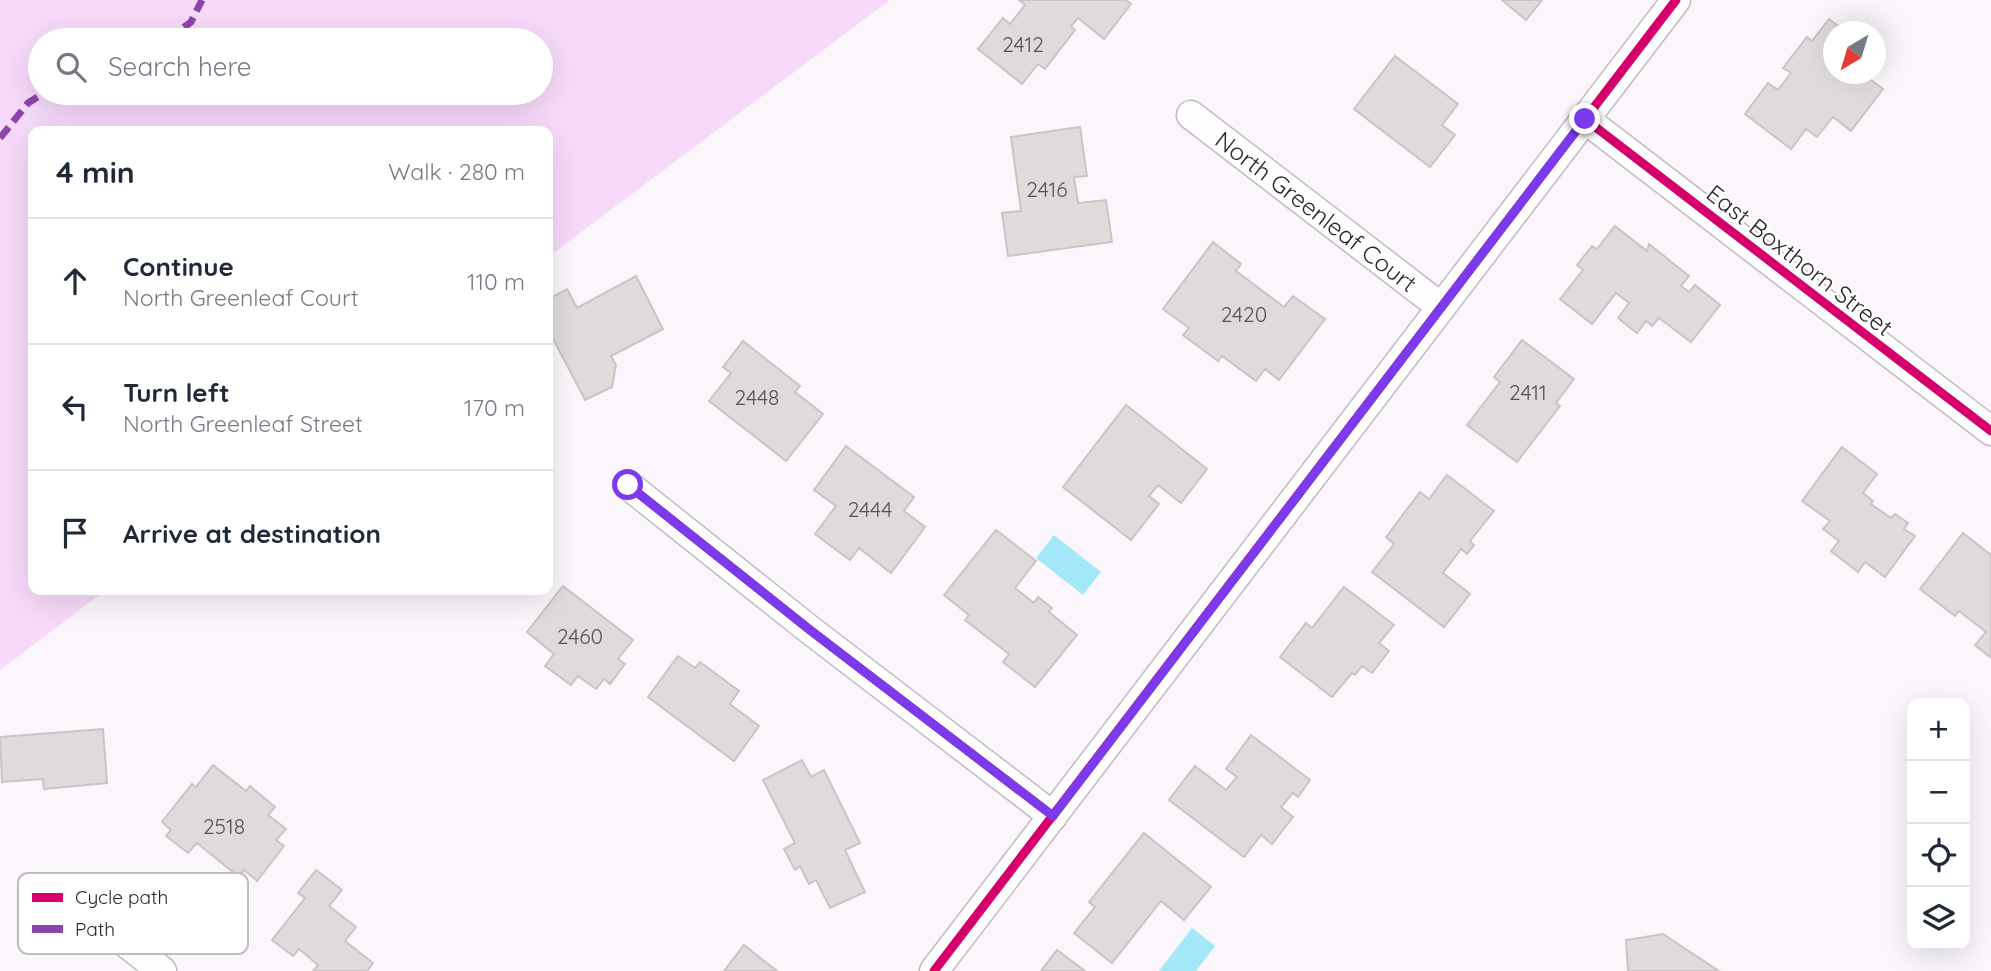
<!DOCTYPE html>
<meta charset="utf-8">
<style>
:root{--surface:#fff;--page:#f6f6f7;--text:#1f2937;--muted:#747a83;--line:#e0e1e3}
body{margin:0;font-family:Quicksand,sans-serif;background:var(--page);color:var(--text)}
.controls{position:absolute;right:21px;bottom:21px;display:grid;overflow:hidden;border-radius:14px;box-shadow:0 7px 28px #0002}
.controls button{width:63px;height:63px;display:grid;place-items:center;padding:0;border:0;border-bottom:2px solid var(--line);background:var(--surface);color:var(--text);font:35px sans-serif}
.compass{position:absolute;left:1823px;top:21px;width:63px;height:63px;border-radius:50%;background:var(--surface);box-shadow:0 7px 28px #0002;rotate:218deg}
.stop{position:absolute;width:21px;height:21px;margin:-16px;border:5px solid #7c3aed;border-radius:50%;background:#fff}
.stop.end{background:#7c3aed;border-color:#fff;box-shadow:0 2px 7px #0008}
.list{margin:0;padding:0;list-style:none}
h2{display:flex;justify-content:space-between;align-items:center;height:91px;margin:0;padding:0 28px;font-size:30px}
h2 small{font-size:23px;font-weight:400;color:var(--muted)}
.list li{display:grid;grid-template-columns:46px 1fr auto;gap:21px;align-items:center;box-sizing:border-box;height:126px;padding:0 28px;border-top:2px solid var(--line)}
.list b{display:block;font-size:26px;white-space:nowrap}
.list p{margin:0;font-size:23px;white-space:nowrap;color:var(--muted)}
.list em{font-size:23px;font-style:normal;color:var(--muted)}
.icon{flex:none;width:38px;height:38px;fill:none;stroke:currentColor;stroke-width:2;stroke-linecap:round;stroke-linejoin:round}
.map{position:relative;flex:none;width:1991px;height:971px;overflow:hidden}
.search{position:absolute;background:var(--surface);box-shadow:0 7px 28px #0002;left:28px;top:28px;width:525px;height:77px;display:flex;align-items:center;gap:18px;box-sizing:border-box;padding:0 24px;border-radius:38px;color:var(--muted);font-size:26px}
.panel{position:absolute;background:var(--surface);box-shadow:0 7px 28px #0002;left:28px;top:126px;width:525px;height:469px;border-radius:14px}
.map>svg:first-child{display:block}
.green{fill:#f7dafa;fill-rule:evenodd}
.water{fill:#a2e8f9}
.building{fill:#e0dadb;stroke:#cac4c5;stroke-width:2}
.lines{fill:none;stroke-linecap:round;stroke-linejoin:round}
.minor-casing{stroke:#c0bbc0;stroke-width:31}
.minor{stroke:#fefefe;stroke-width:28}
.quiet{stroke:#8e44ad;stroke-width:7;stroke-dasharray:14 7;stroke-linecap:butt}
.cycleway-casing{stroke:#fff;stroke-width:13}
.cycleway{stroke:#d6006c;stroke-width:9}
.route{stroke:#7c3aed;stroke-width:9}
.labels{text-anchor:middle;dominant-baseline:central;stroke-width:5;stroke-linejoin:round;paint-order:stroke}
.number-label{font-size:21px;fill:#575256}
.street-label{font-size:24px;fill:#292529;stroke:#fff}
.key{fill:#fff;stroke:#bfbebf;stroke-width:2}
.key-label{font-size:19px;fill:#292529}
</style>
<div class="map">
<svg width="1991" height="971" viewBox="0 0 1991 971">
<rect width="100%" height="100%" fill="#fbf6fb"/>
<path class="green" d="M0,0H890L548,257V131H33V590H106L0,670ZM40,40H541V93H40Z"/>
<g class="water">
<polygon points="1054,535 1101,572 1083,595 1036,558"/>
<polygon points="1192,928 1215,946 1196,971 1159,971"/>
</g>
<g class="building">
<polygon points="1019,0 1126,0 1131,4 1104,39 1078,18 1071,26 1075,30 1045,69 1038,64 1022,84 978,49 1003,18 1010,24 1025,5"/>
<polygon points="1502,0 1542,0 1526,20"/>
<polygon points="1829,19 1846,32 1834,32 1834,74 1863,74 1883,89 1851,131 1833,117 1817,137 1806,129 1791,149 1745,114 1768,83 1778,90 1791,73 1783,68 1807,37 1812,41"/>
<polygon points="1395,56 1458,104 1442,125 1455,135 1430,167 1354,109"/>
<polygon points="1080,127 1087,176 1074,177 1078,203 1106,200 1112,242 1008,256 1002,213 1021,211 1011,137"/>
<polygon points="1615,226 1647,251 1649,244 1689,276 1681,286 1689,292 1695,285 1720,305 1691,342 1659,318 1652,326 1646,321 1637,333 1618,318 1629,303 1616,293 1592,324 1560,299 1583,270 1577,265 1592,246 1597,249"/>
<polygon points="1213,242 1241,264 1236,271 1284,307 1293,296 1325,319 1279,380 1265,369 1256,381 1222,356 1218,361 1183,335 1189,328 1163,309"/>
<polygon points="636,276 663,329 611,356 616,365 612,387 585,400 548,329 548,299 567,289 577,308"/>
<polygon points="1522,340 1574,379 1556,403 1560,406 1517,462 1467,425 1500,382 1494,377"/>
<polygon points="743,341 800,386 795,392 823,414 786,461 709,401 731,373 723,367"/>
<polygon points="1126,405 1207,469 1181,503 1158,485 1149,496 1159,504 1131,540 1063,487"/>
<polygon points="846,446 914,497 904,511 925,527 891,573 859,548 850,560 815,534 836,506 814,490"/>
<polygon points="1842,447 1877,474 1863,493 1873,501 1871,504 1891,518 1895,514 1908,523 1904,529 1915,536 1885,577 1865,562 1858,572 1831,551 1839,541 1823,529 1830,521 1802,501"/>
<polygon points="1447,475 1494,511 1470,541 1474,545 1467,554 1461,549 1443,573 1470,594 1444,627 1372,572 1394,544 1386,537 1420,492 1429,499"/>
<polygon points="996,530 1036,561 1015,588 1034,603 1038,597 1052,608 1049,612 1077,635 1035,687 1003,662 1009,654 965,620 969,615 944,595"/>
<polygon points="1963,533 1991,555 1991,658 1975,645 1986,632 1959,611 1955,616 1920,589"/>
<polygon points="563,586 633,640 618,659 625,664 610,684 604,679 596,689 578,676 571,685 545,666 554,654 527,632"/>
<polygon points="1344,587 1394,625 1379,643 1389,651 1372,673 1362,666 1355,675 1352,673 1332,697 1280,657 1306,623 1312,628"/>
<polygon points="678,656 695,668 700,662 739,691 730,704 759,726 734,761 648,697"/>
<polygon points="103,729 107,783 44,789 43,779 2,782 0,737"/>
<polygon points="1251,735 1310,780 1298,797 1293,793 1281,807 1293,817 1272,844 1261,835 1244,857 1169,800 1195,766 1226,790 1237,777 1226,769"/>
<polygon points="802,760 811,777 824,770 860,843 845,850 865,892 830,908 816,880 809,884 800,866 795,870 784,849 795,843 763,780"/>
<polygon points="213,765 246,791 250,786 275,807 268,815 286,829 276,840 284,846 257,881 244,870 239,877 197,843 188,853 166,836 171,830 162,822 192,784 196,787"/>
<polygon points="1144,833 1211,887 1184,920 1161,901 1112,963 1074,933 1095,907 1089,902"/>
<polygon points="316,870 342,890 329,906 356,927 345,941 373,963 367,971 313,971 318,965 299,949 293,956 272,940 305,898 298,893"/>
<polygon points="1663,934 1719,971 1628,971 1626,940"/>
<polygon points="744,945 777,971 724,971"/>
<polygon points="1057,950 1085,971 1041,971"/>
</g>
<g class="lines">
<g class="minor-casing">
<g id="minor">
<path id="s1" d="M1191,115L1441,307"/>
<polyline points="1585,119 1991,431"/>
<polyline points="628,485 810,630 1053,816"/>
<polyline points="77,905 162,971"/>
<polyline points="934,971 1676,0"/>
</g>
</g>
<use href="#minor" class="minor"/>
<g class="quiet">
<polyline points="167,40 191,22 202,0"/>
<polyline points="0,138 28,103 44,93"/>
</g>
<g class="cycleway-casing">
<g id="cycleway">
<polyline points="1585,119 1991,431"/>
<polyline points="628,485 810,630 1053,816"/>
<polyline points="934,971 1676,0"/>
</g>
</g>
<use href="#cycleway" class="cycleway"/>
</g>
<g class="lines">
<polyline class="route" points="628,485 810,630 1053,816 1585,119"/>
</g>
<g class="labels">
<g class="number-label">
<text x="1023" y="44">2412</text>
<text x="1047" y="189">2416</text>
<text x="1244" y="314">2420</text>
<text x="1528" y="392">2411</text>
<text x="757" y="397">2448</text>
<text x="870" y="509">2444</text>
<text x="580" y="636">2460</text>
<text x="224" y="826">2518</text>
</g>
<g class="street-label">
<text stroke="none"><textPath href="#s1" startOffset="158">North Greenleaf Court</textPath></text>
<text transform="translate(1800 260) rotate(38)">East Boxthorn Street</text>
</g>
</g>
<rect x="18" y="873" width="230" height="81" rx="10" class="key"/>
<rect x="32" y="893" width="31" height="9" fill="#d6006c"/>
<rect x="32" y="925" width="31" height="8" fill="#8e44ad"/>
<g class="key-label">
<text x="75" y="904">Cycle path</text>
<text x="75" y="936">Path</text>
</g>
</svg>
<div class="controls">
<button>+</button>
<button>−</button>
<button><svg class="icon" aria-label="locate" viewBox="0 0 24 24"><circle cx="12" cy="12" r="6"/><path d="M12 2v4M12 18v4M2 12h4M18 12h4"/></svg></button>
<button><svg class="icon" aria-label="layers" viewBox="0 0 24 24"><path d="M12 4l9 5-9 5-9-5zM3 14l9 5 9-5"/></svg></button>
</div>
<svg class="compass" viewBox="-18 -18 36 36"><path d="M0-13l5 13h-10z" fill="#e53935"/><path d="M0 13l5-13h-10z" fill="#747a83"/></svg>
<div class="stop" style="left:628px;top:485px"></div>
<div class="stop end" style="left:1585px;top:119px"></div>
<div class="search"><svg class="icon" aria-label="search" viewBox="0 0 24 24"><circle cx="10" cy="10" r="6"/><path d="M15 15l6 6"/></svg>Search here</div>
<section class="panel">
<h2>4 min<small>Walk · 280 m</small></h2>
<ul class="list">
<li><svg class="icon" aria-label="ahead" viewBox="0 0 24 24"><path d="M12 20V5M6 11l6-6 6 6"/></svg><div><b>Continue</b><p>North Greenleaf Court</p></div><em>110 m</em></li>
<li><svg class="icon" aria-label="left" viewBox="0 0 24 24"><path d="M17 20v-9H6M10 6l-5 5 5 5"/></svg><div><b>Turn left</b><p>North Greenleaf Street</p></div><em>170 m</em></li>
<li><svg class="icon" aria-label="arrive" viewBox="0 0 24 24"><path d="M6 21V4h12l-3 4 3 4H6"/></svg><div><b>Arrive at destination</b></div></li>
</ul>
</section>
</div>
